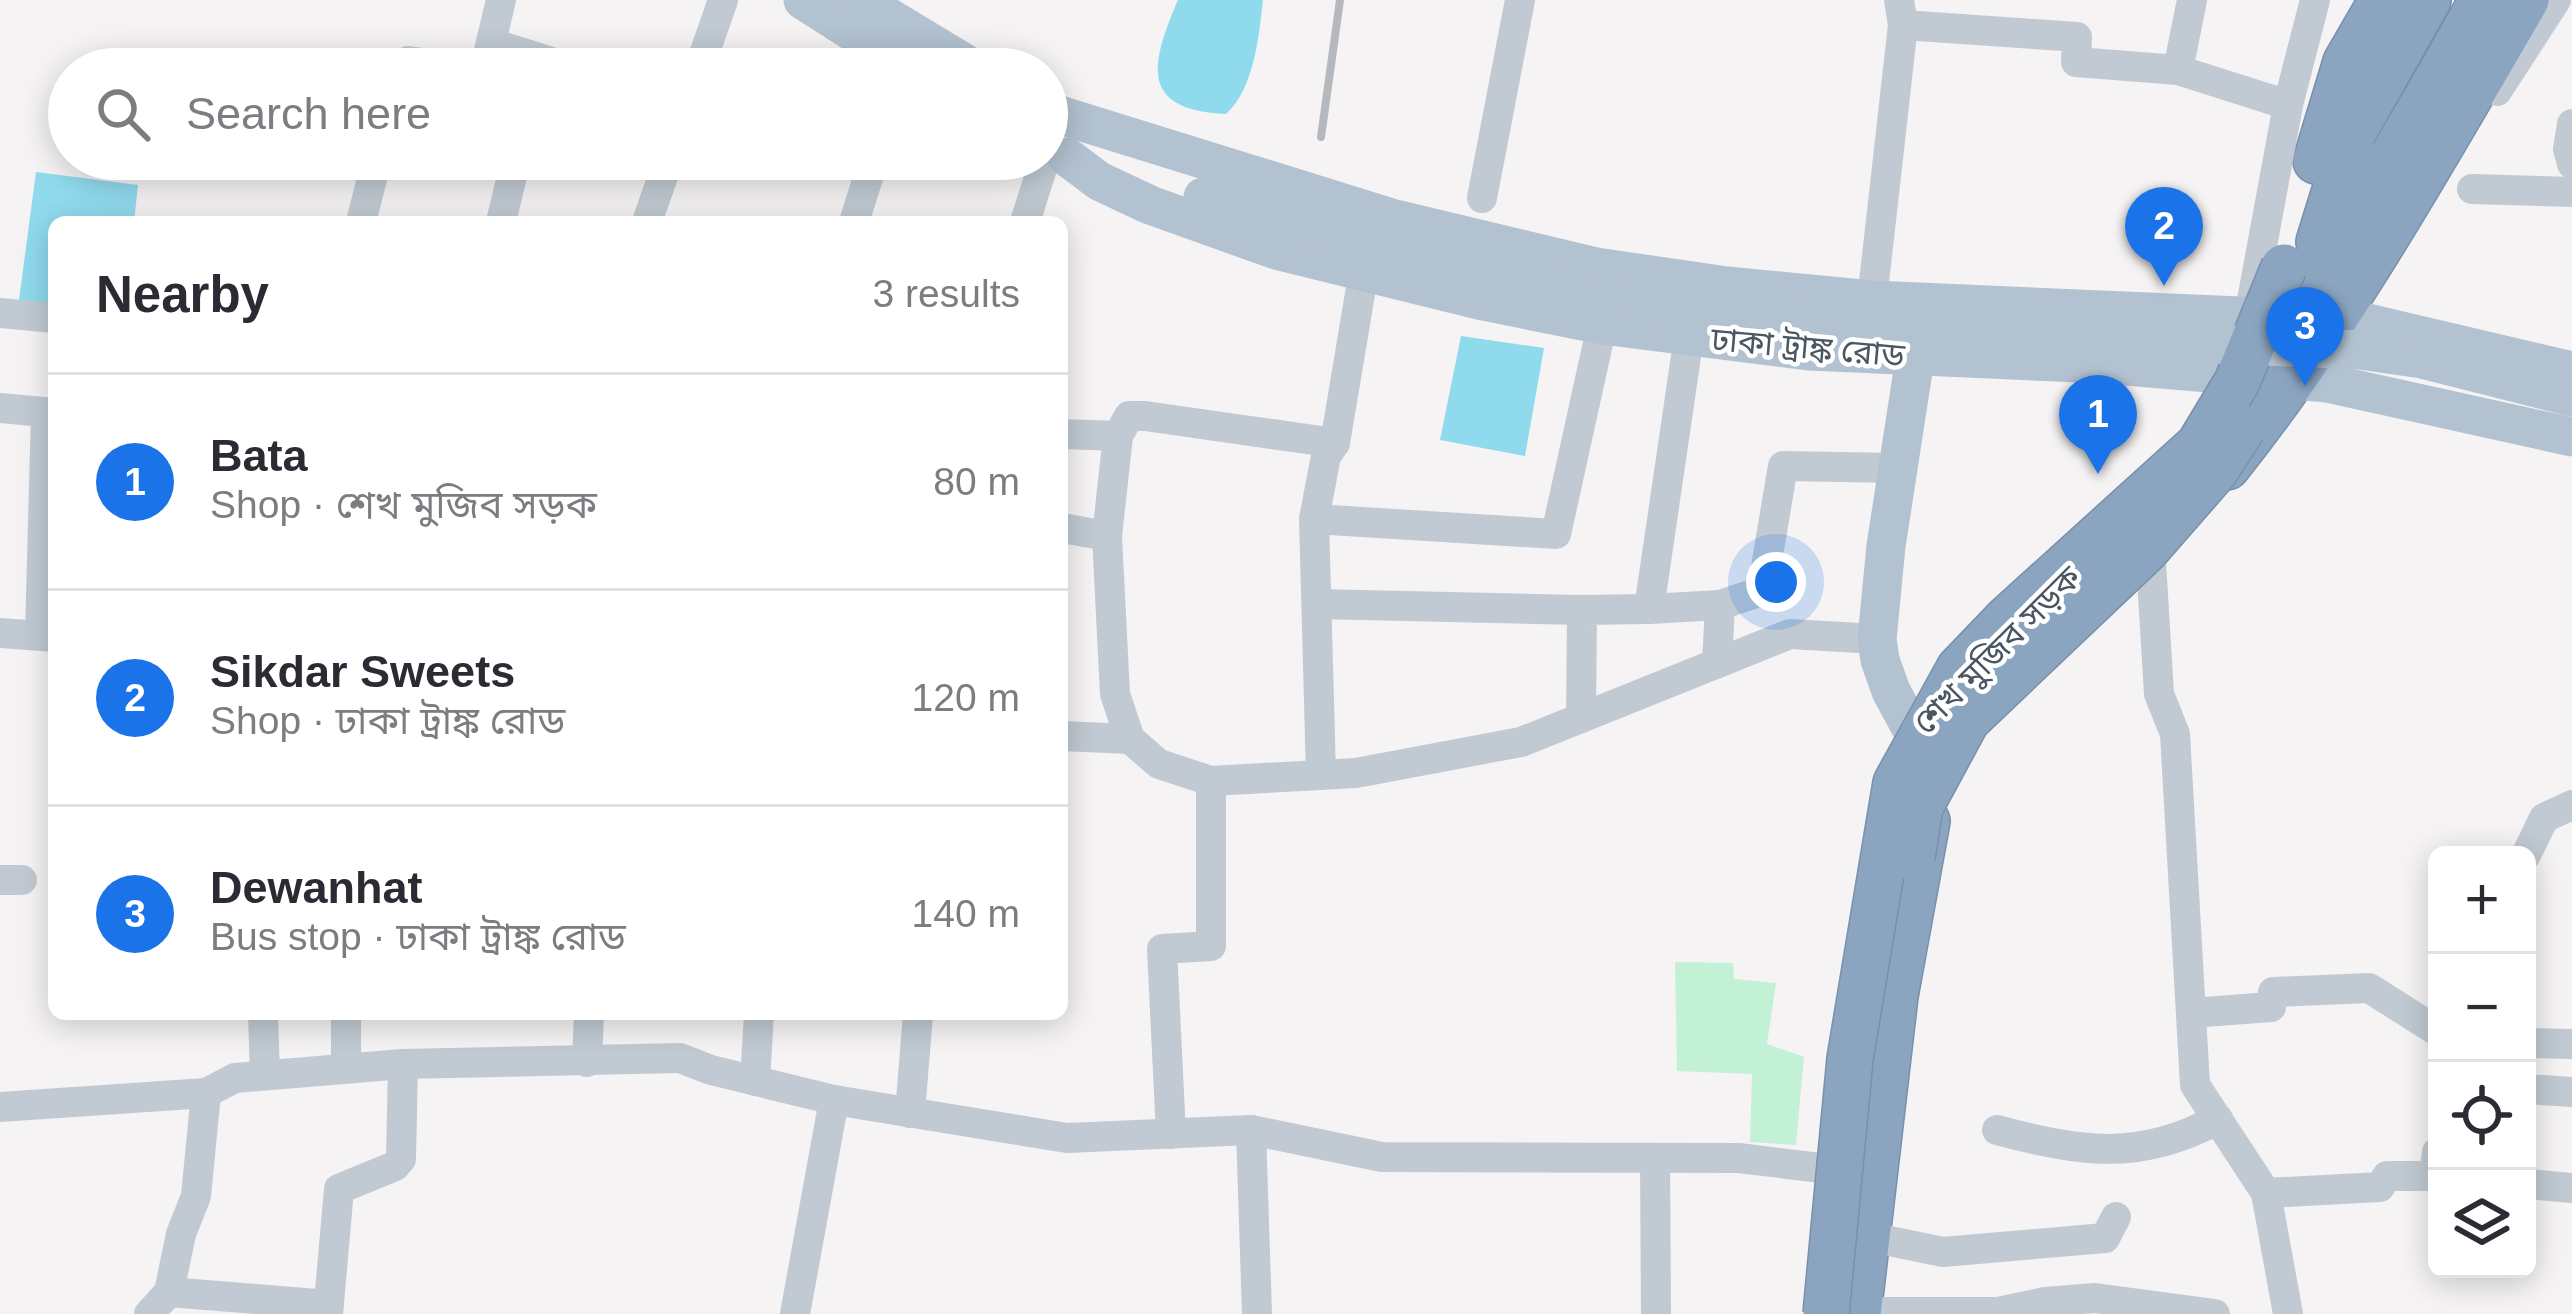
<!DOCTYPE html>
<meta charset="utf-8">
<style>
:root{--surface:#fff;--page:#f7f7f7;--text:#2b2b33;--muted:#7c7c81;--line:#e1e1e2;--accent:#1a73e8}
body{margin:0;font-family:Arial,"Noto Sans Bengali",sans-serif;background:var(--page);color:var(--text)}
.controls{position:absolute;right:36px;bottom:36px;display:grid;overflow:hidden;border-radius:18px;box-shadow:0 6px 30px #0003}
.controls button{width:108px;height:108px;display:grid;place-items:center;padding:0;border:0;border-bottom:3px solid var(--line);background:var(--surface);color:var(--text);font:60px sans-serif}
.you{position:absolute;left:1776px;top:582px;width:42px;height:42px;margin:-30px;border:9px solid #fff;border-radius:50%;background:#1a73e8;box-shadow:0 0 0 18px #1a73e833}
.badge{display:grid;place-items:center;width:78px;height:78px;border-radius:50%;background:var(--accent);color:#fff;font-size:39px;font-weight:700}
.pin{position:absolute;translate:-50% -99px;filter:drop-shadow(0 3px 6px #0008)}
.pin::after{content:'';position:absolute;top:63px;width:42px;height:36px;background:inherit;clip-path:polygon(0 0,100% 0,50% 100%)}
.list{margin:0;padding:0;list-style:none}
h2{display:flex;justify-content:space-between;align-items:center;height:156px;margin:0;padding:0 48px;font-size:51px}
h2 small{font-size:39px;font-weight:400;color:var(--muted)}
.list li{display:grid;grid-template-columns:78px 1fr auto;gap:36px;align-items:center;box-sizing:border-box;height:216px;padding:0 48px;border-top:3px solid var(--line)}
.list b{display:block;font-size:45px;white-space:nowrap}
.list p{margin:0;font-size:39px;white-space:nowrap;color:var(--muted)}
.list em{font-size:39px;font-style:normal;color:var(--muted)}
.icon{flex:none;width:66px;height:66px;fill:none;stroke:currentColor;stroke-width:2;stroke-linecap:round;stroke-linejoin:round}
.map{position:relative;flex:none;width:2572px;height:1314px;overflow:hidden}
.search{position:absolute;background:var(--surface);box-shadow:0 6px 30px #0003;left:48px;top:48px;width:1020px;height:132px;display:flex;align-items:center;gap:30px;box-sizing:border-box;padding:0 42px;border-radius:66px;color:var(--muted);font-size:45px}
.panel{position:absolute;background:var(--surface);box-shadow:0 6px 30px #0003;left:48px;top:216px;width:1020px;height:804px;border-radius:18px}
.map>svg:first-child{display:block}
.green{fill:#c3f1d5}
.water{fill:#90daee}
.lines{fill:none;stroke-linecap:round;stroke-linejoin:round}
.highway-casing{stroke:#7690ad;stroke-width:48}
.minor{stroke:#c1cad2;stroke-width:30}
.major{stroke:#b3c2d1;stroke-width:39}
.highway{stroke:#8ba5c1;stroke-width:45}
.rail{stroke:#b5b8bd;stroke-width:8}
.highway-bridge-casing{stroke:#7690ad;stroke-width:48;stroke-linecap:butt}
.major-bridge{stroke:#b3c2d1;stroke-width:39}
.highway-bridge{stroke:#8ba5c1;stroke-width:45}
.labels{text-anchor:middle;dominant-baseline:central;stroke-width:9;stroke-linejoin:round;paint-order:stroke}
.street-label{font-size:33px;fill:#4a5661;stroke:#fff}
</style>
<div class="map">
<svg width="2572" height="1314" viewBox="0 0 2572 1314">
<rect width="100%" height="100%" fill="#f5f3f3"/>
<polygon class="green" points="1675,962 1733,963 1734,979 1776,983 1767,1044 1804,1057 1796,1145 1750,1142 1752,1074 1677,1071"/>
<g class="water">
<path d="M1178,0H1263C1259,36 1254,89 1226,114C1138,110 1151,63 1178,0Z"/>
<polygon points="36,172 138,185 134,222 54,222 54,305 19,300"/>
<polygon points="1461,336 1544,348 1525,456 1440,440"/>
</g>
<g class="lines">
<g class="highway-casing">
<g id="highway">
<polyline points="2316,161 2346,62 2382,0"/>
<polyline points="2319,242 2353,133 2428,0"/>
<path d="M2252,368C2339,253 2412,126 2482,0"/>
<path d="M2227,467C2342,323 2433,159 2526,0"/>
<polyline points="1858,1314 1895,996 1927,821"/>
</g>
</g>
<g class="minor">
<polyline points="2192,0 2178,70 2288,105"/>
<polyline points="1903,25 2077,37 2076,62 2178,70"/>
<polyline points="491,43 574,69"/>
<polyline points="486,63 501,0"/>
<polyline points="399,69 408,61 465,69"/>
<polyline points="699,69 723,0"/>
<polyline points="2497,91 2556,0"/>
<polyline points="2572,124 2568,149 2572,164"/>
<polyline points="2472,189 2572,192"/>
<polyline points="1482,198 1520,0"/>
<polyline points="361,222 377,159"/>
<polyline points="501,222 516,159"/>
<polyline points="647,222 669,159"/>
<polyline points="854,222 874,159"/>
<polyline points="1025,222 1045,159"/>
<polyline points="1872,300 1903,25 1899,0"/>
<polyline points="2250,311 2288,105 2315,0"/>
<polyline points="0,313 54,318"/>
<polyline points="0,408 54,413"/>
<polyline points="1062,434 1118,436 1107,536"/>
<polyline points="1118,436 1129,416 1145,416 1335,443 1326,456 1314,519 1556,534 1602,325"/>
<polyline points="1335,443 1364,270"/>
<polyline points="1314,519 1321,775"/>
<polyline points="1062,528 1107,536 1115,694 1130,739 1159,764 1211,781 1356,773 1521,742 1790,634 1877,639"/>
<polyline points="2151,562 2159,694 2175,734 2195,1085 2266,1193 2288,1314"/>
<polyline points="1317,604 1582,610"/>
<polyline points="1649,609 1720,605"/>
<polyline points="0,633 54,637"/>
<polyline points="40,635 46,412"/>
<polyline points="1717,663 1720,605 1762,591 1783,466 1898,468"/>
<polyline points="1581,718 1582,610 1649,609 1689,336"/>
<polyline points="1062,736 1130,739"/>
<polyline points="2526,855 2544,818 2572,805"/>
<polyline points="0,880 22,880"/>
<polyline points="2191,1013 2271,1007 2273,992 2369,988 2437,1031"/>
<polyline points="263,1014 265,1075"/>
<polyline points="2527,1043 2572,1044"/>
<polyline points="587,1062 589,1014"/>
<polyline points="346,1069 346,1014"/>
<polyline points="755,1081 759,1014"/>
<polyline points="2527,1089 2572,1092"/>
<polyline points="0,1107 206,1093 235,1078 403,1064 680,1058 711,1070 834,1100 1067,1138 1251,1130 1382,1157 1739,1158 1829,1169"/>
<polyline points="910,1113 918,1014"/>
<polyline points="1251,1130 1257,1314"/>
<path d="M1997,1130C2080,1152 2140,1162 2218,1119"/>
<polyline points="1171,1134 1162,949 1211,946 1211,781"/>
<polyline points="1655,1158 1656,1314"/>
<polyline points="2527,1184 2572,1188"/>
<polyline points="2266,1193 2380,1187 2387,1176 2434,1176 2437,1152"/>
<polyline points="1870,1237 1943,1252 2105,1238 2116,1217"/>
<polyline points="169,1292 329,1305"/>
<polyline points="1858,1312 1998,1312 2045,1302 2095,1298 2215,1314"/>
<polyline points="149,1314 169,1292 181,1234 196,1196 206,1093"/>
<polyline points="328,1314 339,1189 395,1166 401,1159 403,1064"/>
<polyline points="795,1314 834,1100"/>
</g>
<g class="major">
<polyline points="803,0 911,69"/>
<polyline points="860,0 974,69"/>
<polyline points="1047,111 1395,219 1596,267 1727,286 1872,300 2359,321 2572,371"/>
<polyline points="1067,157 1099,181 1150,205 1276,250 1483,301 1602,325 1809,351 2102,364 2327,383 2572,437"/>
<polyline points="1911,728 1891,691 1880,660 1877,639 1886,546 1915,358"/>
</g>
<use href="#highway" class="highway"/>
<polyline class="rail" points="1321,137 1340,0"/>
<g class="highway-bridge-casing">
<g id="highway-bridge">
<polyline points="1912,857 1920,807 1967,720 2147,549 2215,471 2243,428"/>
<polyline points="1826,1314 1850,1059 1896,783 1959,669 2008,618 2199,445 2237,382 2284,267"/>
</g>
</g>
<polyline class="major-bridge" points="1203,197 1591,293 1696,312 1900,331 2360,350 2422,359 2572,397"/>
<use href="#highway-bridge" class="highway-bridge"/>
</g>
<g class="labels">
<g class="street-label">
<text transform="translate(1808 347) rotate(5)">ঢাকা ট্রাঙ্ক রোড</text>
<text transform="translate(1997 650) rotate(-45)">শেখ মুজিব সড়ক</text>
</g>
</g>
</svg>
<div class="controls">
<button>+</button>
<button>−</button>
<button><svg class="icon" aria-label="locate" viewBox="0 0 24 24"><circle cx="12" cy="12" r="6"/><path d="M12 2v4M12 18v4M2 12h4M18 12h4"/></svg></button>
<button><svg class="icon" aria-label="layers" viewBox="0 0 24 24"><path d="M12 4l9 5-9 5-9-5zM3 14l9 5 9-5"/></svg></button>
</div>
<div class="you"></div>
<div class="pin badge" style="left:2098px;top:474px">1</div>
<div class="pin badge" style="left:2164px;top:286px">2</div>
<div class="pin badge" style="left:2305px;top:386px">3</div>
<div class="search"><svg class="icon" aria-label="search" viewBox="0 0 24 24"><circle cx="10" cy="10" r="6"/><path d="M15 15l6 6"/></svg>Search here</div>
<section class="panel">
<h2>Nearby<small>3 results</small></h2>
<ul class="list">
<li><span class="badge">1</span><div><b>Bata</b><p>Shop · শেখ মুজিব সড়ক</p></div><em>80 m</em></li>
<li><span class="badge">2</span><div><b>Sikdar Sweets</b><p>Shop · ঢাকা ট্রাঙ্ক রোড</p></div><em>120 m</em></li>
<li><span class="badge">3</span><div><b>Dewanhat</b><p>Bus stop · ঢাকা ট্রাঙ্ক রোড</p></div><em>140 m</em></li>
</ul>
</section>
</div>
